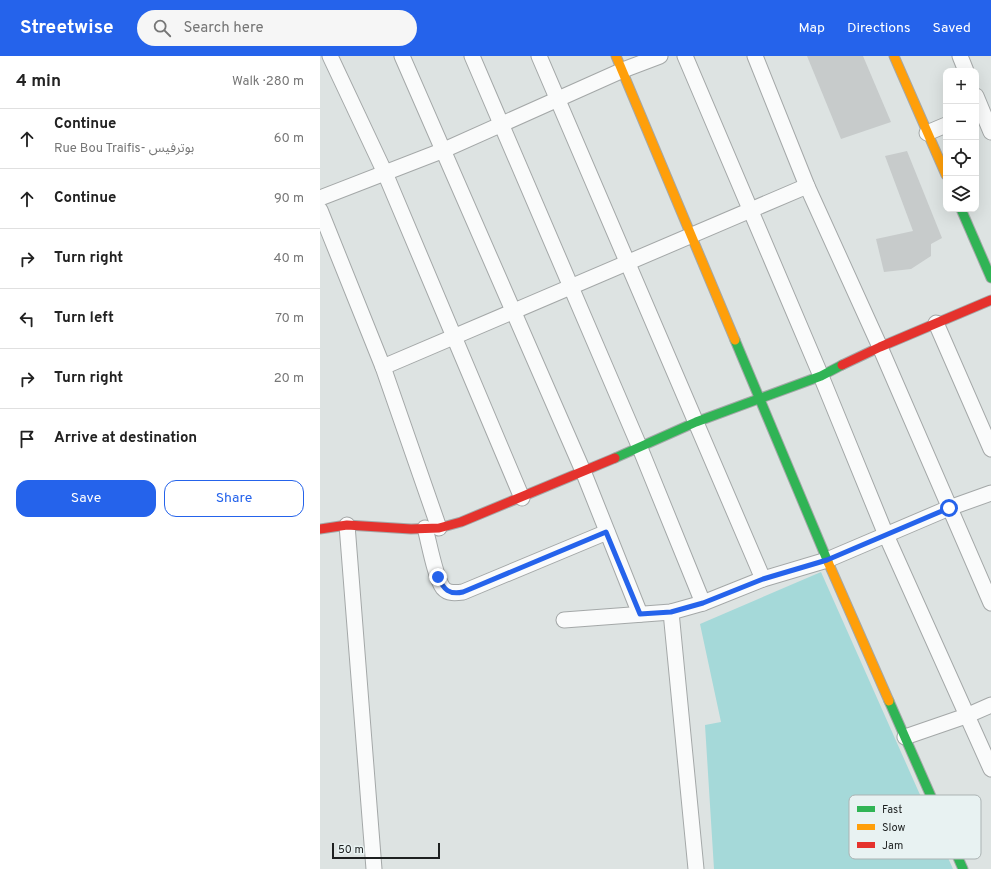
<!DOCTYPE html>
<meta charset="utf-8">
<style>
:root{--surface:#fff;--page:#f6f6f6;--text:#222;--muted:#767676;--line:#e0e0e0;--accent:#2563eb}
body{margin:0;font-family:Overpass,"Noto Sans Arabic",sans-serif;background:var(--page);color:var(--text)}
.controls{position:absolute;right:12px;top:12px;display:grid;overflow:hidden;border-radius:8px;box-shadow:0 4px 16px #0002}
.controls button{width:36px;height:36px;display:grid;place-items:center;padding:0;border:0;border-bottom:1px solid var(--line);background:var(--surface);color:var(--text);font:20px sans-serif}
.scale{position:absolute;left:12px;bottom:10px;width:108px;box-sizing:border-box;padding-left:4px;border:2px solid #1d2020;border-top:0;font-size:11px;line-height:14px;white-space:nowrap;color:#1d2020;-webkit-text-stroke:3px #e8f2f2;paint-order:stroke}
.stop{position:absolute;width:12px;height:12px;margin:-9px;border:3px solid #2563eb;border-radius:50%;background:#fff}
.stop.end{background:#2563eb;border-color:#fff;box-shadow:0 1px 4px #0008}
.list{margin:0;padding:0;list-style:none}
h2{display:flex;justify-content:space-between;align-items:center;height:52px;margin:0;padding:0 16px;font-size:17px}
h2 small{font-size:13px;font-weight:400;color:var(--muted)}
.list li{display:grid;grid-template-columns:26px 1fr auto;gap:12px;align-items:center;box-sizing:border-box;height:60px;padding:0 16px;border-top:1px solid var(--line)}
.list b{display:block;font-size:15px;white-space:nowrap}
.list p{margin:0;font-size:13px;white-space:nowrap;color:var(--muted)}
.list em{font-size:13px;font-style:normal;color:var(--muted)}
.actions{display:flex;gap:8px;padding:12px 16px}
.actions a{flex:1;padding:9px 0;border:1px solid var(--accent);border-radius:12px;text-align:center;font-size:14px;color:var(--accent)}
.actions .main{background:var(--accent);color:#fff}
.icon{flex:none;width:22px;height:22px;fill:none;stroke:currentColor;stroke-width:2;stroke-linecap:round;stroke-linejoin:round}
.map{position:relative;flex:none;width:671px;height:813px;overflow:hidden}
header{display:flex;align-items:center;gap:24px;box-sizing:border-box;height:56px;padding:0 20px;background:var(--accent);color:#fff}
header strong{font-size:19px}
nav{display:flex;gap:22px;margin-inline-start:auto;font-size:14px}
.search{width:280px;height:36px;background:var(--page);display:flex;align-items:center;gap:10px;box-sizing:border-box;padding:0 14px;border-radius:22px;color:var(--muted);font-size:15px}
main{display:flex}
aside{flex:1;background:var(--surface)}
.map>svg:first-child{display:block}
.green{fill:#a5d9d9}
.building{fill:#c7cbcb}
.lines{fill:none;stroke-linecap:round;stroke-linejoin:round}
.street-casing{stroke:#a4a8a8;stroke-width:17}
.fast-casing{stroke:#a4a8a8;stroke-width:11}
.slow-casing{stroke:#a4a8a8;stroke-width:11}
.jam-casing{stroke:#a4a8a8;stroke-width:11}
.street{stroke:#fafbfb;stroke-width:15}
.fast{stroke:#30b455;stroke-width:9}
.slow{stroke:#ff9f0a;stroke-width:9}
.jam{stroke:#e5322d;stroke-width:9}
.route{stroke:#2563eb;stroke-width:5}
.key{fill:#e8f2f2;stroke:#abb3b3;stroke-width:1}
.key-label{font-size:11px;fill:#1d2020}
</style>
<header>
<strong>Streetwise</strong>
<div class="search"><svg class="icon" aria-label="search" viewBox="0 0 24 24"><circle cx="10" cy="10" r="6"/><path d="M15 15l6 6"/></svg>Search here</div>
<nav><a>Map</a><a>Directions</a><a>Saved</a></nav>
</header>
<main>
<aside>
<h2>4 min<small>Walk · 280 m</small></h2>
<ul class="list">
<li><svg class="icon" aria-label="ahead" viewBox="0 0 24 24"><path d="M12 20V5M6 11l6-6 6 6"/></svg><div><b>Continue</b><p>Rue Bou Traifis- بوترفيس</p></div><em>60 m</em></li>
<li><svg class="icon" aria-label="ahead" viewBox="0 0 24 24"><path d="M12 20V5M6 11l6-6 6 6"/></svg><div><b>Continue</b></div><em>90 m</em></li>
<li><svg class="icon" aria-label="right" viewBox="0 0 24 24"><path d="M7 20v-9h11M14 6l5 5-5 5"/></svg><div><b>Turn right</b></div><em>40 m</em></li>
<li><svg class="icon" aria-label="left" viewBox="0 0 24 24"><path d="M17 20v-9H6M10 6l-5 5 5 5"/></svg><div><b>Turn left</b></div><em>70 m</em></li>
<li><svg class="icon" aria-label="right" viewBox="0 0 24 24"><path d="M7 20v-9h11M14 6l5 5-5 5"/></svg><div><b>Turn right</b></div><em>20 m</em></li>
<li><svg class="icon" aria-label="arrive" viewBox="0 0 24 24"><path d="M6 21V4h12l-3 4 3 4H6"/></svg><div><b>Arrive at destination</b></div></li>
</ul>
<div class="actions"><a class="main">Save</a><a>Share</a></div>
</aside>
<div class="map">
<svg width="671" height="813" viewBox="0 0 671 813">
<rect width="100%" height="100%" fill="#dde3e2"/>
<polygon class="green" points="501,516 633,813 394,813 385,669 401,666 380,568"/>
<g class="building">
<polygon points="487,0 543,0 571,66 521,83"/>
<polygon points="587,95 622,182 611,188 611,200 591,213 564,216 556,183 593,175 565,100"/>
</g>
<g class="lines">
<g class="street-casing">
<g id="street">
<polyline points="10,0 65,117 202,442"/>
<polyline points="82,0 263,415 320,558"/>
<polyline points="152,0 320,392 383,547"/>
<polyline points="219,0 443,523"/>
<polyline points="365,0 501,320 566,479 671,713"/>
<polyline points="435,0 487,130 560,291 671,547"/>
<polyline points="640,0 646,15"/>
<polyline points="656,40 671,76"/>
<polyline points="607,77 626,69"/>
<polyline points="0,142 124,94 303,14 340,0"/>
<polyline points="0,154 63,311 119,472"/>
<polyline points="616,267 671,393"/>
<polyline points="63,311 487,130"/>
<polyline points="27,469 54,813"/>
<path d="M105,472C109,486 115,521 123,532C128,538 136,537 143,536L287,476"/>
<polyline points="351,556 376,813"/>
<polyline points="244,564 351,556 383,547 443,523 507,504 629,452 671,437"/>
<polyline points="585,681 646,660 671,649"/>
</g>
</g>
<g class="fast-casing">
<g id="fast">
<polyline points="641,153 671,222"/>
<polyline points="415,284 508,506"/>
<polyline points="295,402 376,366 501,320 522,309"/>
<polyline points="569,645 643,813"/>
</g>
</g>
<g class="slow-casing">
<g id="slow">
<polyline points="296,0 415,284"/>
<polyline points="574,0 626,119"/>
<polyline points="508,506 569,645"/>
</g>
</g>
<g class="jam-casing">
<g id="jam">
<polyline points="522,309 560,291 671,244"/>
<polyline points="0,473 27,469 91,473 119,472 141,466 295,402"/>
</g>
</g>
<use href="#street" class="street"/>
<use href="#fast" class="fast"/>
<use href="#slow" class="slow"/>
<use href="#jam" class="jam"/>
</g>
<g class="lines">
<path class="route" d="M118,521C124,534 129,539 143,536L286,476L320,558L351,556L383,547L443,523L507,504L629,452"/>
</g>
<rect x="529" y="739" width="132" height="64" rx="6" class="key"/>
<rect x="537" y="750" width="18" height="6" fill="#30b455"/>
<rect x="537" y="768" width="18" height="6" fill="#ff9f0a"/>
<rect x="537" y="786" width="18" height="6" fill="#e5322d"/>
<g class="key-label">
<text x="562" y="757">Fast</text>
<text x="562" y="775">Slow</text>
<text x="562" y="793">Jam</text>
</g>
</svg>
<div class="controls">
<button>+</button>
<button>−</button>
<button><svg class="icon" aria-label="locate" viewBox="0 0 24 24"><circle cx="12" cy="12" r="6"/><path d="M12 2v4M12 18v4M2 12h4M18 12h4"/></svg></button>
<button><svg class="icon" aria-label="layers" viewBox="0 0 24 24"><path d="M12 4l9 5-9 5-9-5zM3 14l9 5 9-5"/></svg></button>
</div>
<div class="scale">50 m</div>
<div class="stop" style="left:629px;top:452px"></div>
<div class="stop end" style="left:118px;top:521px"></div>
</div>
</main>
